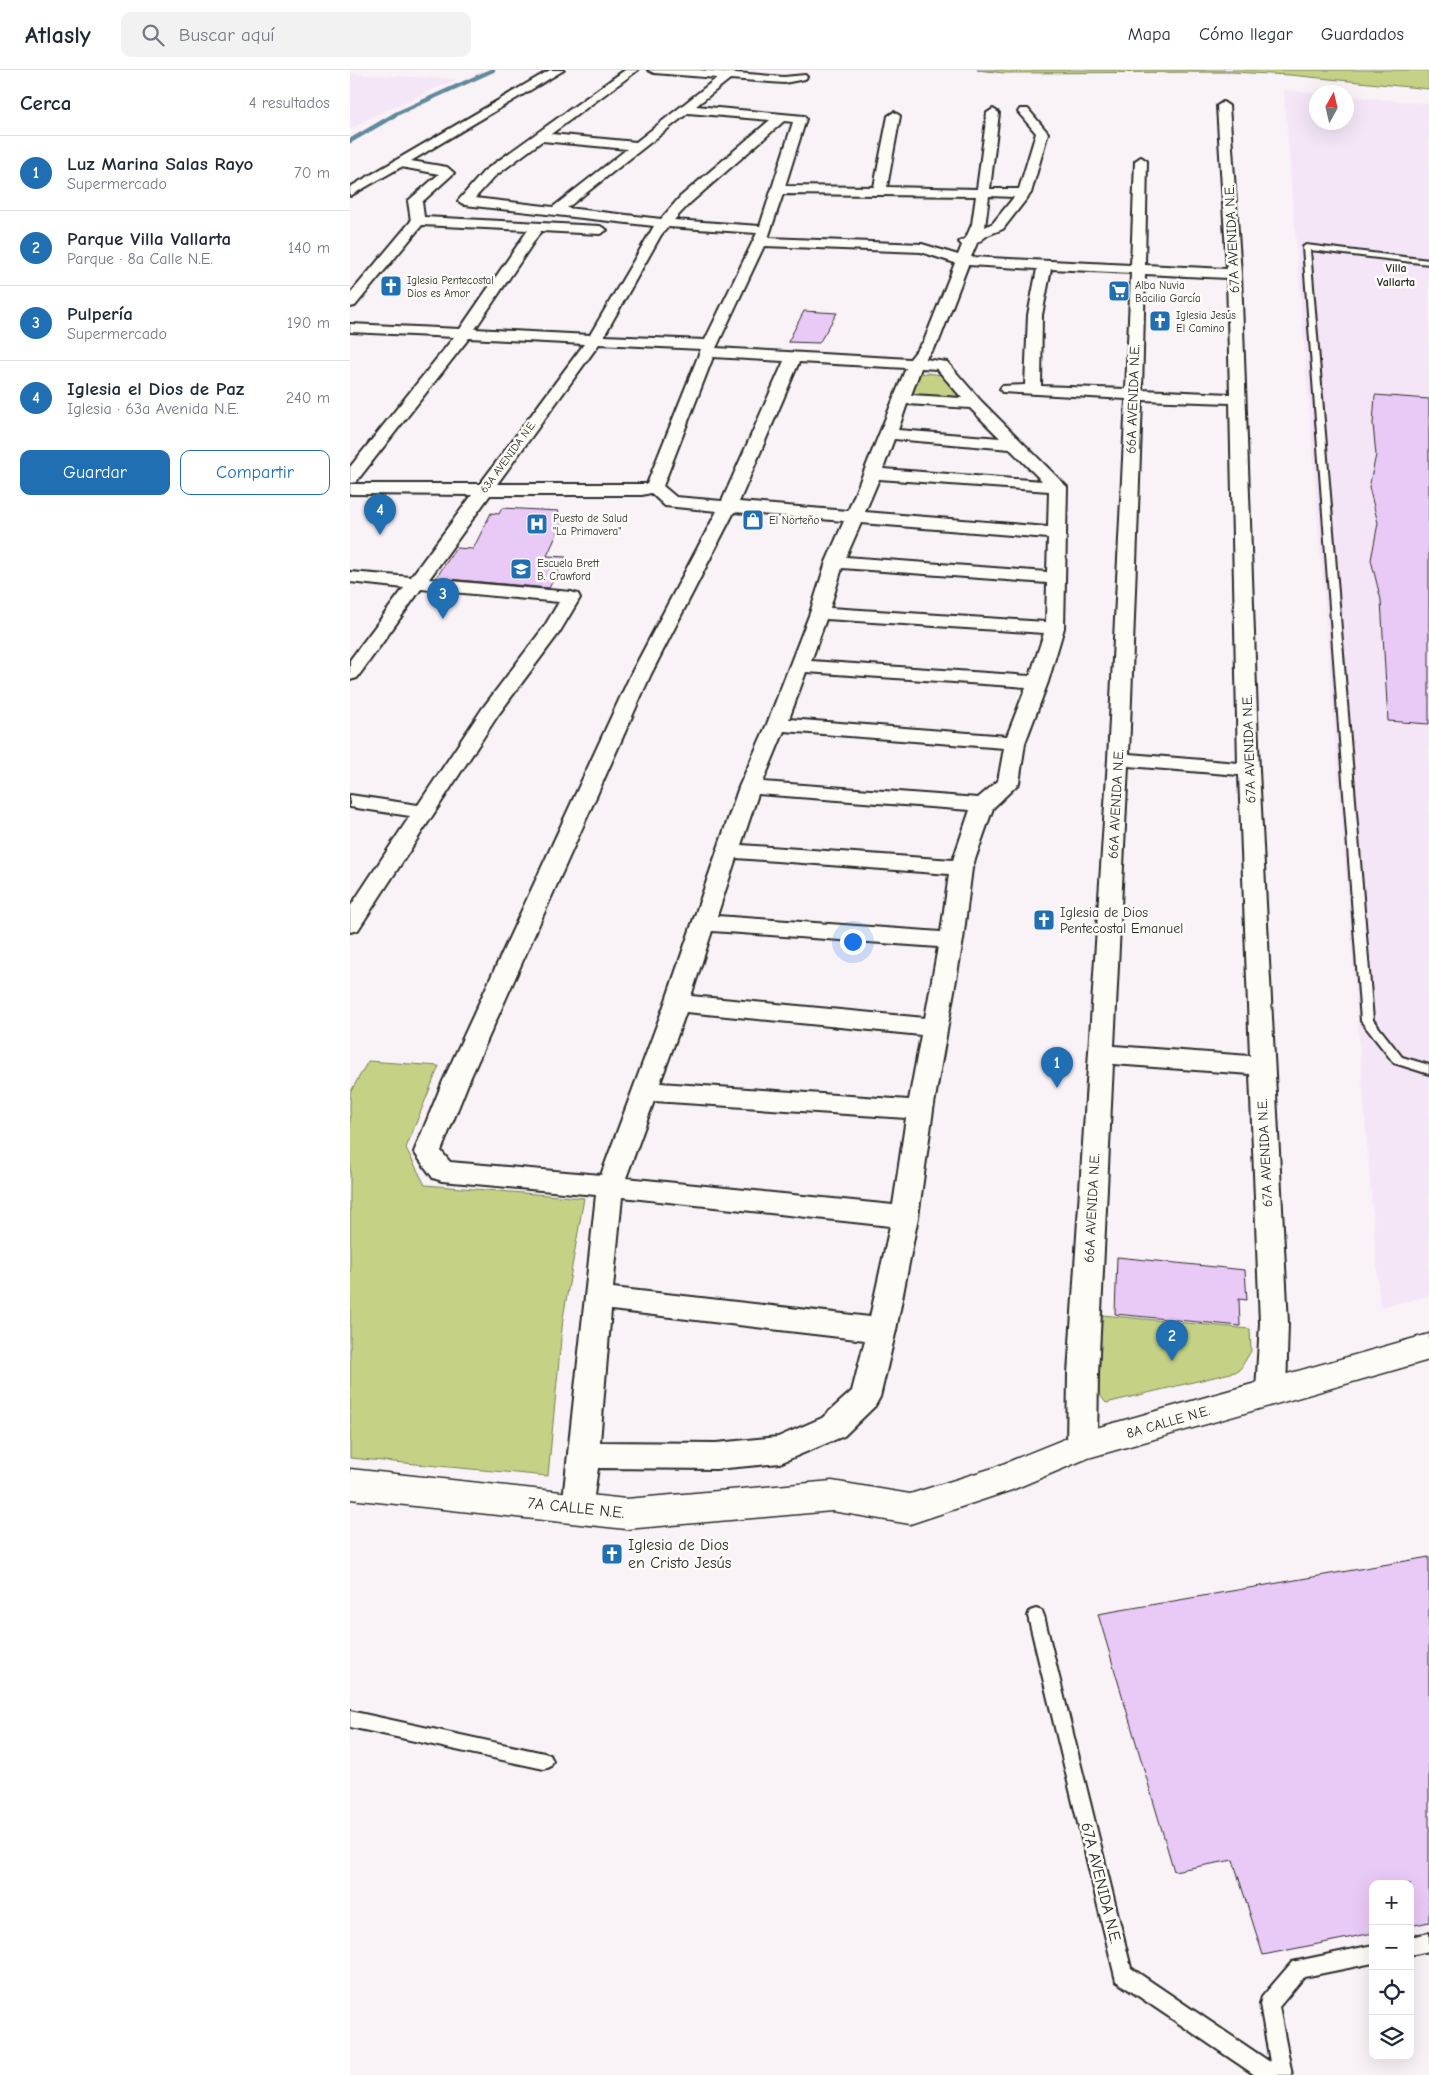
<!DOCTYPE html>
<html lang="es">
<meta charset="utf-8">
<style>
:root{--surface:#fff;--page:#f2f2f3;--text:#1f2937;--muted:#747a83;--line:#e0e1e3;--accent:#1f6fb2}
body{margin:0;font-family:"Comic Neue",sans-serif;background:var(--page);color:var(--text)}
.controls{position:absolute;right:15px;bottom:15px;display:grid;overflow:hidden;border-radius:10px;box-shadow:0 5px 20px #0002}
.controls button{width:45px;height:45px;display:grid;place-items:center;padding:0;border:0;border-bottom:1px solid var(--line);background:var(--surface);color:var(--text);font:25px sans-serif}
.compass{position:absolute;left:959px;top:15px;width:45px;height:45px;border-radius:50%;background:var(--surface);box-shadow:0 5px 20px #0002;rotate:8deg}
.you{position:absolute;left:502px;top:871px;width:18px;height:18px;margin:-12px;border:4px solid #fff;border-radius:50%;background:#1a73e8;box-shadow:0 0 0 8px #1a73e833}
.badge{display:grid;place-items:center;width:32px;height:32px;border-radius:50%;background:var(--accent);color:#fff;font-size:16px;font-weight:700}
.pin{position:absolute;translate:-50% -41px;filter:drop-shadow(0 1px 2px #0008)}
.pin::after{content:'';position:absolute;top:26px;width:18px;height:15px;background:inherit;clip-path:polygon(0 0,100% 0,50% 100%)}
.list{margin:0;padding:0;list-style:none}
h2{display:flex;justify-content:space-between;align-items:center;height:65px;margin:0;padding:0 20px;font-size:21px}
h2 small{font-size:16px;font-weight:400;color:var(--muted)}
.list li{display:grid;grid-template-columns:32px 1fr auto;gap:15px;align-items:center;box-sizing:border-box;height:75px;padding:0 20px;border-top:1px solid var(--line)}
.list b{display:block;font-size:19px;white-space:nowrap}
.list p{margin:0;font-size:16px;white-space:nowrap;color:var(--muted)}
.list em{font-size:16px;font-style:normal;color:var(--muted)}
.actions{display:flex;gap:10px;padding:15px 20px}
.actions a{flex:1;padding:11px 0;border:1px solid var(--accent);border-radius:10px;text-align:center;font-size:18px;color:var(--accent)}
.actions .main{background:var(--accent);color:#fff}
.icon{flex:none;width:28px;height:28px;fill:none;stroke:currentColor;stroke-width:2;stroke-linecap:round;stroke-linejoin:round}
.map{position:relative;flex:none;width:1079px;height:2005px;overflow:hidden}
header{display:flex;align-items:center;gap:30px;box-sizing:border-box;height:70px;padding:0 25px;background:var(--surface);border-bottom:1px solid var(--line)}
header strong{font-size:24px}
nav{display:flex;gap:28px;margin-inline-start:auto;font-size:18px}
.search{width:350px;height:45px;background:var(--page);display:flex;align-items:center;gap:12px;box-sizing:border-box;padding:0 18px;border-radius:10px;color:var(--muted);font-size:19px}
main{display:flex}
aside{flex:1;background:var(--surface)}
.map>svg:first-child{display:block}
.built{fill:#f4e6f7}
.green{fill:#c5d184;stroke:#787e58}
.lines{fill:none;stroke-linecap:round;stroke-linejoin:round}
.stream{stroke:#60899b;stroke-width:4.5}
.building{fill:#e9c9f6;stroke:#2b2b2b}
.service-casing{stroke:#2b2b2b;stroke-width:4}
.minor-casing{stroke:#2b2b2b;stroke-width:4}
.tertiary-casing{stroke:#2b2b2b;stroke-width:3}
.service{fill:#fdfcf7;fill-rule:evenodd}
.minor{fill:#fdfcf7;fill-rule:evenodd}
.tertiary{fill:#fdfcf7;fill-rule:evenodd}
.labels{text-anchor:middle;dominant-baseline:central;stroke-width:5;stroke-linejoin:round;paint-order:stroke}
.far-poi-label{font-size:11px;fill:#2b2b2b;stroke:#fdfcf7;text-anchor:start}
.far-street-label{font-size:11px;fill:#2b2b2b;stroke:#fdfcf7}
.far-neighbourhood-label{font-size:12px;font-weight:bold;fill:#2b2b2b;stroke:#fdfcf7}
.street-label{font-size:14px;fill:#2b2b2b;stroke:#fdfcf7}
.poi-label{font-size:14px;fill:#2b2b2b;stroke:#fdfcf7;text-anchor:start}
.near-street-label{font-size:16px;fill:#2b2b2b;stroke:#fdfcf7}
.near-poi-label{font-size:16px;fill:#2b2b2b;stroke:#fdfcf7;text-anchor:start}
</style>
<header>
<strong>Atlasly</strong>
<div class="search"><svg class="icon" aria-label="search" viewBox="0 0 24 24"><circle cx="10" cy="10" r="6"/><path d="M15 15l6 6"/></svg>Buscar aquí</div>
<nav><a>Mapa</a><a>Cómo llegar</a><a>Guardados</a></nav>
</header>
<main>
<aside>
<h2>Cerca<small>4 resultados</small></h2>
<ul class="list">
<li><span class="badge">1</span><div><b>Luz Marina Salas Rayo</b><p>Supermercado</p></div><em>70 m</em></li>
<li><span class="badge">2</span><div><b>Parque Villa Vallarta</b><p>Parque · 8a Calle N.E.</p></div><em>140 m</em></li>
<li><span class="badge">3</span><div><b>Pulpería</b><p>Supermercado</p></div><em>190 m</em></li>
<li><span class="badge">4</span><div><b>Iglesia el Dios de Paz</b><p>Iglesia · 63a Avenida N.E.</p></div><em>240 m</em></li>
</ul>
<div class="actions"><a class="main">Guardar</a><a>Compartir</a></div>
</aside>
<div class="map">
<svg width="1079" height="2005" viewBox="0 0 1079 2005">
<rect width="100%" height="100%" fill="#f9f2f7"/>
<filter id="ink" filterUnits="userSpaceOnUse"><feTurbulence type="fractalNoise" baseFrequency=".02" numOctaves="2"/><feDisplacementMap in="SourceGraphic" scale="10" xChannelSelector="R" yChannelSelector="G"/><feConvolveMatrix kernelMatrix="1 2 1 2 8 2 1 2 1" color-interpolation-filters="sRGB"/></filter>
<g filter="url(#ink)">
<g class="built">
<polygon points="0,4 107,9 23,46 0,60"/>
<polygon points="934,20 966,23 966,52 996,52 997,26 1079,34 1079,1226 1030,1237"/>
</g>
<g class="green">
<polygon points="627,0 1079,0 1079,19 940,5 881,2 654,3"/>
<polygon points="576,303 593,305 613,329 562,326 570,304"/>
<polygon points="18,991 89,996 56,1078 75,1115 234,1128 213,1248 198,1406 0,1388 0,1023"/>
<polygon points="752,1245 900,1259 901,1281 889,1301 756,1333 745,1319"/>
</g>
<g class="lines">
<polyline class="stream" points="0,71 48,43 143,0"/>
</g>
<g class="building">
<polygon points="454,241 487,243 469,273 438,272"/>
<polygon points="1025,325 1079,329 1079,654 1038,651 1031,530 1021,490 1028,453 1019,417 1026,385 1023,354"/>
<polygon points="152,438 209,441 206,446 215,446 197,486 216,487 199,518 86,508 106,478 123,479 141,443 149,444"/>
<polygon points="767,1187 895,1200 897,1230 889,1229 890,1256 765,1244"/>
<polygon points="1079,1487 1079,1852 1060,1856 1060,1814 1023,1814 1023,1863 913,1885 883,1790 824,1801 748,1544"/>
</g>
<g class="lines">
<g class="service-casing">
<g id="service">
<polygon points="956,175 1079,190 1079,194 960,180 1023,950 1052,987 1079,995 1079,1004 1044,993 1011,951 953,177"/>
<polygon points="686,1539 692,1541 694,1546 781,1898 920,1992 910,1934 912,1927 942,1892 1023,1875 1023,1893 954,1907 929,1937 942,2005 905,2005 766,1911 678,1546 680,1541"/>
<polygon points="0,1641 194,1683 200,1685 203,1691 200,1697 194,1699 0,1657"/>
<polygon points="1079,1863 1079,1881 1060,1885 1060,1867"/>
</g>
</g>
<g class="minor-casing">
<path id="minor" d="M200,0H214L61,91L97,97L104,103L72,132L74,147L250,156L257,160L250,164L191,161L125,259L240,265L304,156L115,135L108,131L134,101L275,0H288L201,64L286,72L367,8L304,3L298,0H349L434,7L455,5L457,7L455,9L434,13L380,9L346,36L454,46L456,49L435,116L524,117L538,46L544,42L550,46L537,117L627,119L637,43L643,39L649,43L640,119H669L686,63L668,42L670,39H678L698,63L681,123L653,159L638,165L627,173L621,187L781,195L785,91L791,87L797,91L795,195L877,199L867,36L873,32L879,36L891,204L909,700L938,1253L936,1321L931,1330L921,1333L911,1330L906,1321L910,1253L900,1004L763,994L748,1304L747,1376L743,1385L732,1389L721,1385L717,1376L718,1304L758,689L776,329L652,322L650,319L652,316L675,315L678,245L687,199L618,195L589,271L575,289L597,292L631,331L717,417L714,558L698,612L675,673L669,713L643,738L622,798L613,870L583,1040L568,1147L546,1260L530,1327L525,1336L494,1366L430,1393L366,1399L248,1398L242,1439L238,1449L227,1453L216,1449L212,1439L246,1125L92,1111L83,1108L64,1082L93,1011L281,604L367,441L315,436L301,423L292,425H140L79,509L221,522L228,524L230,528L209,563L148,645L8,860L0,862V837L60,746L0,737V725L68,735L132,639L194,557L209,532L71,519L7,608L0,610V590L54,518L0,512V502L61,507L122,425L0,424V414H130L234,274L119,268L6,412L0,413V397L104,267L0,262V254L110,259L178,160L72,155L5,236L0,237V224L61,151L58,131L89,104L51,97L0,126V117ZM338,43L420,50L330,127L311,149L217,138ZM434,51L443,52L410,156L324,150L340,133ZM192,71L277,79L203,137L125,128L144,107ZM433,124L626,126L622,154L616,168L609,172L612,175L608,185L572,174L418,168ZM639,126L664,127L643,153L635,157ZM318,157L407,163L355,270L254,266L311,165ZM414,176L571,182L605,193L574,271L560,289L366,278ZM701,199L781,203L776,319L691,316L692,245ZM795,204L877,208L880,324L792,320ZM249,274L351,279L297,414H147ZM363,287L434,291L372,431L326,427L313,416ZM449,292L556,298L498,441L389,432ZM571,298L587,299L612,328L561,325ZM792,330L880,333L888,693L779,684ZM557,334L620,338L650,368L548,360ZM544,369L660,379L692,411L533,399ZM529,409L699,421L698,457L515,442ZM384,442L494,451L476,492L460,543L417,654L389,717L315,933L251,1105L100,1092L91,1081L119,1011L301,604ZM511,453L698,468L697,502L496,487ZM492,498L697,513L696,552L480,538ZM476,549L694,563L680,606L461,591ZM456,602L676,617L657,666L439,649ZM434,661L654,678L648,711L628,728L413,712ZM778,696L889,705L900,986L764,976ZM408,724L620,740L603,790L391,775ZM386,788L599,804L591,862L367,846ZM362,861L588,877L575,948L341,926ZM336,942L571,965L559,1030L310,1013ZM304,1031L556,1048L543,1135L276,1108ZM272,1127L540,1156L520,1247L263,1218ZM261,1240L515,1270L502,1321L472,1348L428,1367L366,1373L250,1372Z"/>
</g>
<g class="tertiary-casing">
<polygon id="tertiary" points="1079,1264 1079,1290 738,1388 662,1420 560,1454 482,1441 276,1459 0,1429 0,1399 276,1429 482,1411 560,1424 643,1398 732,1362"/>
</g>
<use href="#service" class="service"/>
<use href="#minor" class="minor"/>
<use href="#tertiary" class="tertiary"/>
</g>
</g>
<defs>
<g id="church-square" transform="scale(1.125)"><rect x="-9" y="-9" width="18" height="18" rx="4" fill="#1f6fb2" stroke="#fdfcf7"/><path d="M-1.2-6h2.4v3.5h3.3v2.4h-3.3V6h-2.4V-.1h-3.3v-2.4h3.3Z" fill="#fff"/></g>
<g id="supermarket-square" transform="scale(1.125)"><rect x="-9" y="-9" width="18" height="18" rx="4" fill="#1f6fb2" stroke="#fdfcf7"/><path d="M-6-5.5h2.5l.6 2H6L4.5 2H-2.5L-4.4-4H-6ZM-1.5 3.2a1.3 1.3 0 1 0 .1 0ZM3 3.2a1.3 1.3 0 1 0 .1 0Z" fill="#fff"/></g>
<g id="shop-square" transform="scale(1.125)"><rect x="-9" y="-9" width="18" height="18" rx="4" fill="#1f6fb2" stroke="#fdfcf7"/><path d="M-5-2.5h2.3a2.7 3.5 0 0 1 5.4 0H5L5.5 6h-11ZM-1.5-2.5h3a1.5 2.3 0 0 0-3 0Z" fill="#fff"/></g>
<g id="hospital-square" transform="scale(1.125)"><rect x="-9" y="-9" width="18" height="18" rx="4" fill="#1f6fb2" stroke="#fdfcf7"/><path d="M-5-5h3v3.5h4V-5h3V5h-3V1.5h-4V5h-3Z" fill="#fff"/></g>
<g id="school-square" transform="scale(1.125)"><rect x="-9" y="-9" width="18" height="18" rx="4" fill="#1f6fb2" stroke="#fdfcf7"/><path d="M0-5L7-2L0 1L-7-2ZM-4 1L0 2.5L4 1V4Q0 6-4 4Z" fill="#fff"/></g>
</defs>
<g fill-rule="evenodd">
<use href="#church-square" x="41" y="216"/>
<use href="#supermarket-square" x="769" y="221"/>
<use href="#church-square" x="810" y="251"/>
<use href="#shop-square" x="403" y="450"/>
<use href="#hospital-square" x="187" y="454"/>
<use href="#school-square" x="171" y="499"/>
<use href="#church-square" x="694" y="850"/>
<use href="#church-square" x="262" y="1484"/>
</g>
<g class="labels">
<g class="far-poi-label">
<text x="57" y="210">Iglesia Pentecostal<tspan x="57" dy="13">Dios es Amor</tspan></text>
<text x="785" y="215">Alba Nuvia<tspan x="785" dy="13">Bacilia García</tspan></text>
<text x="826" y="245">Iglesia Jesús<tspan x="826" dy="13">El Camino</tspan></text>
<text x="203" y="448">Puesto de Salud<tspan x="203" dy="13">"La Primavera"</tspan></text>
<text x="419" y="450">El Norteño</text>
<text x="187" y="493">Escuela Brett<tspan x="187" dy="13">B. Crawford</tspan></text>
</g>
<g class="far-street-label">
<text transform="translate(158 387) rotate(-54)">63A AVENIDA N.E.</text>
</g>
<g class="far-neighbourhood-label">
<text x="1046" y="198">Villa<tspan x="1046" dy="14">Vallarta</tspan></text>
</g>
<g class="street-label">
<text transform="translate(882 169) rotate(-93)">67A AVENIDA N.E.</text>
<text transform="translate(783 329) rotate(-88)">66A AVENIDA N.E.</text>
<text transform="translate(899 679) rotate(-92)">67A AVENIDA N.E.</text>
<text transform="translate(766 734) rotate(-87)">66A AVENIDA N.E.</text>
<text transform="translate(915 1083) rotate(-93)">67A AVENIDA N.E.</text>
<text transform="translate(742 1138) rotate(-87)">66A AVENIDA N.E.</text>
<text transform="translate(818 1352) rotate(-16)">8A CALLE N.E.</text>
</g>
<g class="poi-label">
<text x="710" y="842">Iglesia de Dios<tspan x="710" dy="16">Pentecostal Emanuel</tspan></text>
</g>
<g class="near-street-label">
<text transform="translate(226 1438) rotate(6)">7A CALLE N.E.</text>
<text transform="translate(751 1813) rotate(76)">67A AVENIDA N.E.</text>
</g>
<g class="near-poi-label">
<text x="278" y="1475">Iglesia de Dios<tspan x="278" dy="18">en Cristo Jesús</tspan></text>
</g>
</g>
</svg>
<div class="controls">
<button>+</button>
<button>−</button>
<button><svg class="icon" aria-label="locate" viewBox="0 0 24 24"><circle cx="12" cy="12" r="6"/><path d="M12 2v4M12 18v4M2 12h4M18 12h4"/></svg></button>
<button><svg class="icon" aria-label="layers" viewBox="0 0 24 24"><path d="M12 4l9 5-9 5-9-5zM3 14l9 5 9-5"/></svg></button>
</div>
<svg class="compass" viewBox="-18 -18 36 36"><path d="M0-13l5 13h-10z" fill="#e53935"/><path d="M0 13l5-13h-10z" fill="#747a83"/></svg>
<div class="you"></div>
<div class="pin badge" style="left:707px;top:1018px">1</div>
<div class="pin badge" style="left:822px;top:1291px">2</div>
<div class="pin badge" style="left:93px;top:549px">3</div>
<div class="pin badge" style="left:30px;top:465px">4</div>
</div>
</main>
